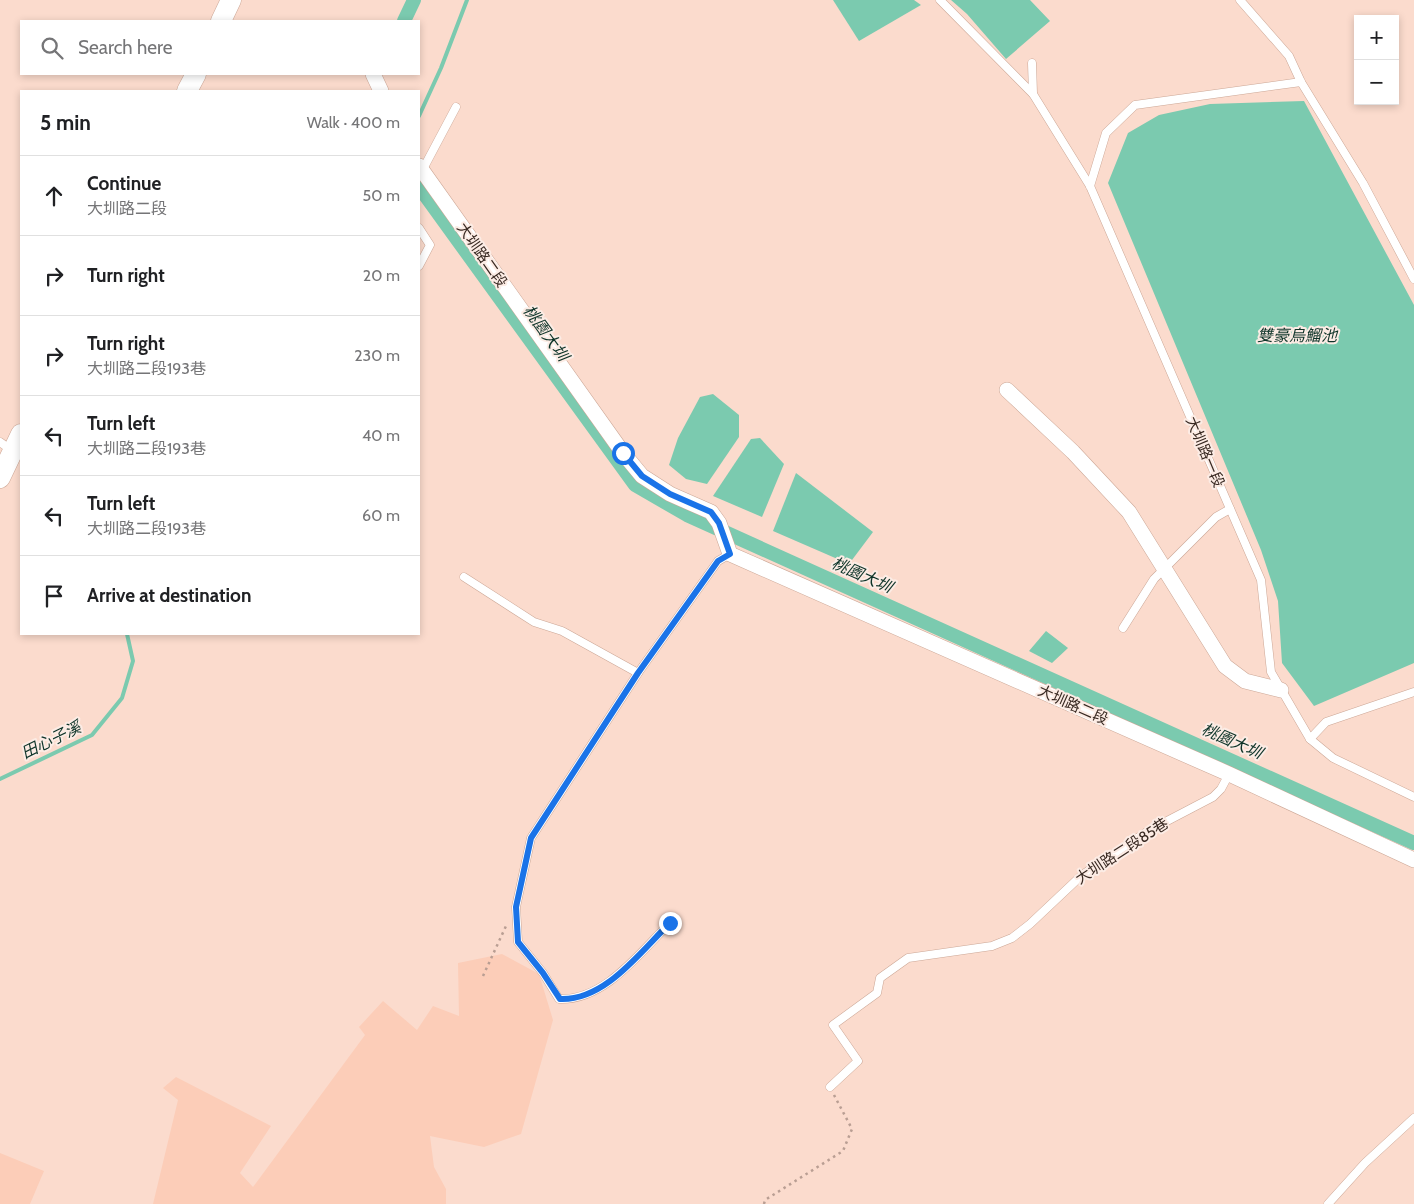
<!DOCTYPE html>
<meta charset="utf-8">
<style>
:root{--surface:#fff;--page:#f2f2f2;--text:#202124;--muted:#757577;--line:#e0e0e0}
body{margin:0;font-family:Cabin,"Noto Sans TC",sans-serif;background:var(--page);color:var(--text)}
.controls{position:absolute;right:15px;top:15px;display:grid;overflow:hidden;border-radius:0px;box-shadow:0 2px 8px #0003}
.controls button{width:45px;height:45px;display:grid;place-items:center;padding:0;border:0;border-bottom:1px solid var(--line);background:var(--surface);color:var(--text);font:25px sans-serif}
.stop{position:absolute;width:15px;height:15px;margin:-11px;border:4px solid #1a73e8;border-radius:50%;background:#fff}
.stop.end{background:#1a73e8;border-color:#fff;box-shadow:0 1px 5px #0008}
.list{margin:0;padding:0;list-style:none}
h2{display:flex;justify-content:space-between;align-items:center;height:65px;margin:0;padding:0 20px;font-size:21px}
h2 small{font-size:16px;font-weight:400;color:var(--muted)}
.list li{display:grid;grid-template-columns:32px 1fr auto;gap:15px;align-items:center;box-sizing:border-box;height:80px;padding:0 20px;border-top:1px solid var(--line)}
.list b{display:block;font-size:19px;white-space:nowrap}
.list p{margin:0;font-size:16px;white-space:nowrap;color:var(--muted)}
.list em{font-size:16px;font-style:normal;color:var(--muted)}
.icon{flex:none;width:28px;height:28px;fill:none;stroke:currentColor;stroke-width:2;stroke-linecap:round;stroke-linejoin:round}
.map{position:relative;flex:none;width:1414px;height:1204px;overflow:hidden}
.search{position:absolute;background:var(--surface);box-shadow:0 2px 8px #0003;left:20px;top:20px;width:400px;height:55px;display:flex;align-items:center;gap:12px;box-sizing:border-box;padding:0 18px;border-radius:0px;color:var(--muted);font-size:19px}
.panel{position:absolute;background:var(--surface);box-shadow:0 2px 8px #0003;left:20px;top:90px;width:400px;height:545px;border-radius:0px}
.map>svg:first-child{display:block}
.built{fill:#fccdb8}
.water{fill:#7bcaaf}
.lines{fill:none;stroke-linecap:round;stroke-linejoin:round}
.stream{stroke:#7bcaaf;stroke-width:4}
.canal{stroke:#7bcaaf;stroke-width:14}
.service-casing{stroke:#cca796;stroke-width:9}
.minor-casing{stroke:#cca796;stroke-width:16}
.secondary-casing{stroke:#cca796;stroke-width:21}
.path{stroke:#b99e93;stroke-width:2.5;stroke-dasharray:2.5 4;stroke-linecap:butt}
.service{stroke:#fff;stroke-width:8}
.minor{stroke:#fff;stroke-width:15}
.secondary{stroke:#fff;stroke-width:20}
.route{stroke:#1a73e8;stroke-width:6}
.labels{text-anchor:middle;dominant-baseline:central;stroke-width:4;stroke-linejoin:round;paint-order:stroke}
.street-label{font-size:15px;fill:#382922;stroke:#fcece5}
.water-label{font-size:16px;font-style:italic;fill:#0d3328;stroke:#fcece5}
</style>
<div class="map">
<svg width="1414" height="1204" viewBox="0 0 1414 1204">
<rect width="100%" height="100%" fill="#fbdbcd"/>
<g class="built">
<polygon points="502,954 539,974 553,1020 521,1134 484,1147 430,1136 434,1167 446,1189 446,1204 153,1204 178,1100 163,1088 176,1077 271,1126 240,1173 253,1187 365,1035 359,1027 383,1001 417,1030 433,1006 459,1016 458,963"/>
<polygon points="0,1153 44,1171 30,1204 0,1204"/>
</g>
<g class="water">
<polygon points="833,0 914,0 921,5 859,41"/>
<polygon points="951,0 1030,0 1050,21 1006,59 967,14"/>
<polygon points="1304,101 1414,305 1414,663 1314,706 1282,663 1278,601 1261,550 1108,183 1128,133 1159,115 1210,104"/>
<polygon points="713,394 739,415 739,437 707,484 686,479 669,465 678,438 700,397"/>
<polygon points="760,438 784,464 762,517 713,496 751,439"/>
<polygon points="796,473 873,532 849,564 773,531"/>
<polygon points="1046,631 1068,648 1052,663 1029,651"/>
</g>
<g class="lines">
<g class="stream">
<polyline points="419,116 441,68 467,0"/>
<polyline points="0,779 92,735 122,698 133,661 127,634"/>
</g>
<g class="canal">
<polyline points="404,21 414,0"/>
<polyline points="419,187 635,485 687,515 1414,843"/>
</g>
<g class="service-casing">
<g id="service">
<polyline points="940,0 1033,94"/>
<polyline points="1240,0 1289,56 1301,82 1363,183 1414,279"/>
<polyline points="1032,63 1033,94 1090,186 1261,580 1271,672 1310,739 1333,758 1414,797"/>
<polyline points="422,171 456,107"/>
<polyline points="1090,186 1106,133 1135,105 1301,82"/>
<polyline points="419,228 430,245 419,266"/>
<polyline points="0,442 11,450"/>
<polyline points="464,577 534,622 562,631 638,673"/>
<polyline points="1123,628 1154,579 1216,517 1230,509"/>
<polyline points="1310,739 1326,722 1414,692"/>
<path d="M670,923C640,952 605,1001 559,999L543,973L518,942L516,907L531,838L638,673L718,561L730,554"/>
<polyline points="830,1087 858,1061 833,1025 877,993 880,978 908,958 992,946 1012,938 1030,924 1082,875 1148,831 1213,797 1221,789 1229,774"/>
<polyline points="1328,1204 1365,1163 1414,1118"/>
</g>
</g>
<g class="minor-casing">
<g id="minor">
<polyline points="373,74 381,91"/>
<polyline points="419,166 623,453 642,476 670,494 711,512 719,523 730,554 1229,774 1414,860"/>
<polyline points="1007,390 1073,452 1129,512 1225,666 1245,681 1281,690"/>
</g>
</g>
<g class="secondary-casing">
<g id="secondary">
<polyline points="221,21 231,0"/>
<polyline points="187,91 196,74"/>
<polyline points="0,478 21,434"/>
</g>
</g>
<g class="path">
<polyline points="483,976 506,926"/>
<polyline points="764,1204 765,1200 843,1151 852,1129 834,1095"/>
</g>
<use href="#service" class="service"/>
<use href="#minor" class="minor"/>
<use href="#secondary" class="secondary"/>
</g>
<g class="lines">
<path class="route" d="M623,453L642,476L670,494L711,512L719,523L730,554L718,561L638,673L531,838L516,907L518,942L543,973L560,999C605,1001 640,952 670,923"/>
</g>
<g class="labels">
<g class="street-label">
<text transform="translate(482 255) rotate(55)">大圳路二段</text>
<text transform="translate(1205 452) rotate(67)">大圳路一段</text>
<text transform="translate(1073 705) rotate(24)">大圳路二段</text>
<text transform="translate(1122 851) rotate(-33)">大圳路二段85巷</text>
</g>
<g class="water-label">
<text transform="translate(546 333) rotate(54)">桃園大圳</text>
<text x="1297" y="335">雙豪烏鰡池</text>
<text transform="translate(862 575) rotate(24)">桃園大圳</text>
<text transform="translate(51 740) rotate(-26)">田心子溪</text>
<text transform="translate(1232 741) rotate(24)">桃園大圳</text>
</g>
</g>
</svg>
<div class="controls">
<button>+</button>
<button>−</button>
</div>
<div class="stop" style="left:623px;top:453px"></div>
<div class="stop end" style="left:670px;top:923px"></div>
<div class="search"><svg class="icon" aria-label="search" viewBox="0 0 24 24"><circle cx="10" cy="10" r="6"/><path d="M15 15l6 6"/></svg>Search here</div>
<section class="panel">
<h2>5 min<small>Walk · 400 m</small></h2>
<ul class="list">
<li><svg class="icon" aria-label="ahead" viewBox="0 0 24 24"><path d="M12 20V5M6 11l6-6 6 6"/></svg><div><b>Continue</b><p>大圳路二段</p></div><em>50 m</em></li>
<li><svg class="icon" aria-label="right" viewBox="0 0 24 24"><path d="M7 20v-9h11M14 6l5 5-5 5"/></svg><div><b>Turn right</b></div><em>20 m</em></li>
<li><svg class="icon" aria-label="right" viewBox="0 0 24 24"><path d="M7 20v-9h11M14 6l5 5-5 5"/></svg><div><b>Turn right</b><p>大圳路二段193巷</p></div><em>230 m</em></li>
<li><svg class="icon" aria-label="left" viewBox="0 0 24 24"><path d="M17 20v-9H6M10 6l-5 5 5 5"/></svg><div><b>Turn left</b><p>大圳路二段193巷</p></div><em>40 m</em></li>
<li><svg class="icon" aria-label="left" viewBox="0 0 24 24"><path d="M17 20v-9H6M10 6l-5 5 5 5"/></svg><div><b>Turn left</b><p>大圳路二段193巷</p></div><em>60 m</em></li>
<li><svg class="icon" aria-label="arrive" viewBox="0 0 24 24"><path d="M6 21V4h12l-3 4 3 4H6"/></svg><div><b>Arrive at destination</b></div></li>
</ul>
</section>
</div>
